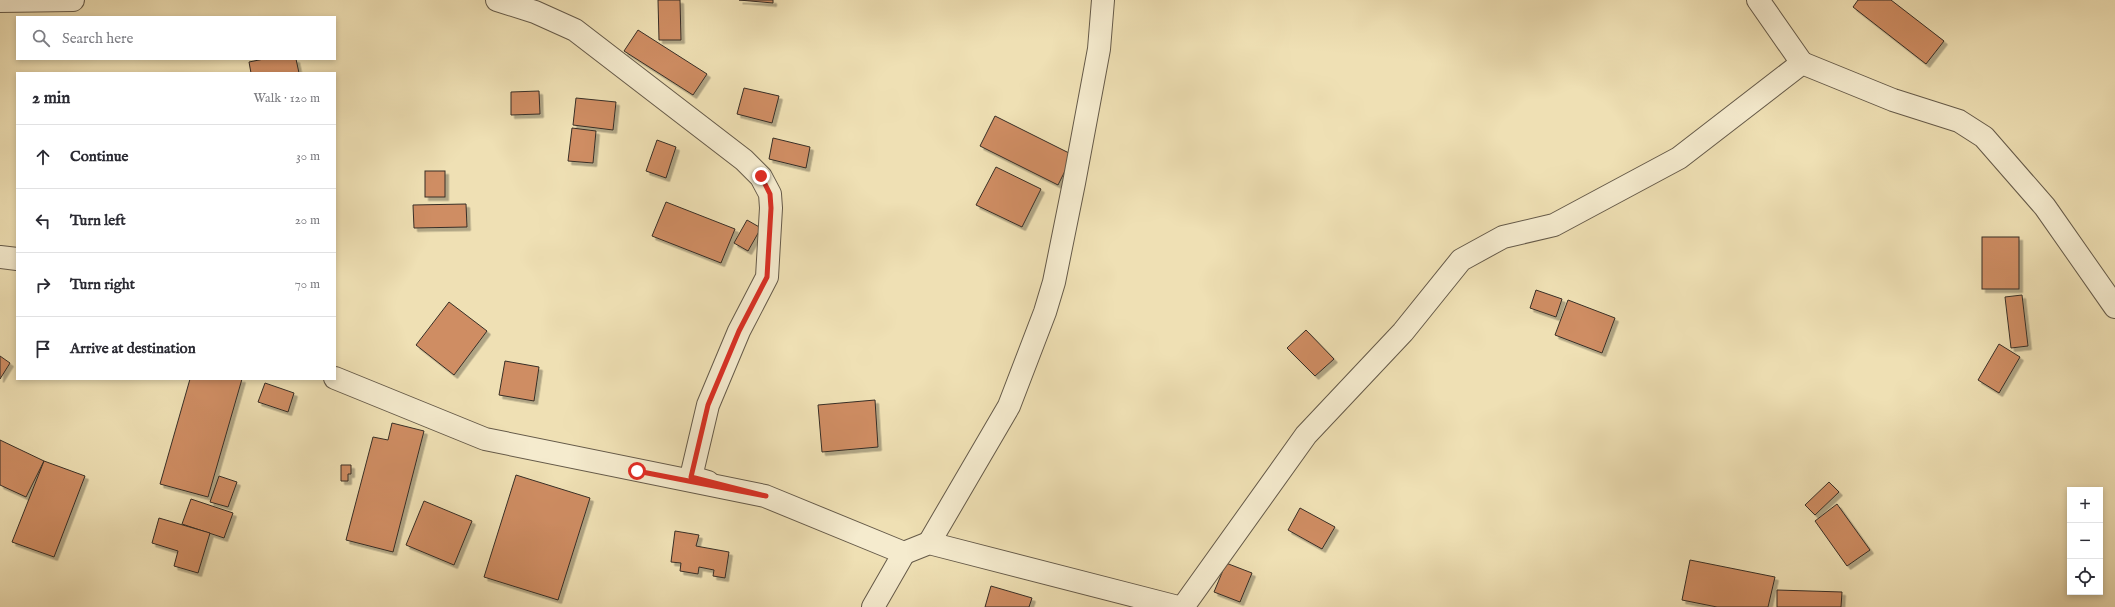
<!DOCTYPE html>
<meta charset="utf-8">
<style>
:root{--surface:#fff;--page:#f2f2f3;--text:#2b2b33;--muted:#7c7c81;--line:#e1e1e2}
body{margin:0;font-family:"IM FELL English",serif;background:var(--page);color:var(--text)}
.controls{position:absolute;right:12px;bottom:12px;display:grid;overflow:hidden;border-radius:0px;box-shadow:0 2px 6px #0003}
.controls button{width:36px;height:36px;display:grid;place-items:center;padding:0;border:0;border-bottom:1px solid var(--line);background:var(--surface);color:var(--text);font:20px sans-serif}
.stop{position:absolute;width:12px;height:12px;margin:-9px;border:3px solid #d93025;border-radius:50%;background:#fff}
.stop.end{background:#d93025;border-color:#fff;box-shadow:0 1px 4px #0008}
.list{margin:0;padding:0;list-style:none}
h2{display:flex;justify-content:space-between;align-items:center;height:52px;margin:0;padding:0 16px;font-size:17px}
h2 small{font-size:13px;font-weight:400;color:var(--muted)}
.list li{display:grid;grid-template-columns:26px 1fr auto;gap:12px;align-items:center;box-sizing:border-box;height:64px;padding:0 16px;border-top:1px solid var(--line)}
.list b{display:block;font-size:15px;white-space:nowrap}
.list em{font-size:13px;font-style:normal;color:var(--muted)}
.icon{flex:none;width:22px;height:22px;fill:none;stroke:currentColor;stroke-width:2;stroke-linecap:round;stroke-linejoin:round}
.map{position:relative;flex:none;width:2115px;height:607px;overflow:hidden}
.search{position:absolute;background:var(--surface);box-shadow:0 2px 6px #0003;left:16px;top:16px;width:320px;height:44px;display:flex;align-items:center;gap:10px;box-sizing:border-box;padding:0 14px;border-radius:0px;color:var(--muted);font-size:15px}
.panel{position:absolute;background:var(--surface);box-shadow:0 2px 6px #0003;left:16px;top:72px;width:320px;height:308px;border-radius:0px}
.map>svg:first-child{display:block}
.building{fill:#cf8d64;stroke:#372e25;filter:url(#shadow)}
.lines{fill:none;stroke-linecap:round;stroke-linejoin:round}
.street-casing{stroke:#655a49;stroke-width:24}
.street{stroke:#f5ebce;stroke-width:22}
.route{stroke:#d93025;stroke-width:5}
</style>
<div class="map">
<svg width="2115" height="607" viewBox="0 0 2115 607">
<defs>
<filter id="shadow"><feDropShadow dx="3.5" dy="3.5" stdDeviation="0" flood-color="#0004"/></filter>
</defs>
<rect width="100%" height="100%" fill="#efe0b4"/>
<filter id="stains"><feTurbulence type="fractalNoise" baseFrequency=".005" numOctaves="4"/><feColorMatrix values="0 0 0 0 .2 0 0 0 0 .09 0 0 0 0 .02 0 0 0 .5 -.17"/></filter>
<radialGradient id="worn" r=".72"><stop offset=".6" stop-color="#630" stop-opacity="0"/><stop offset="1" stop-color="#630" stop-opacity=".3"/></radialGradient>
<g class="building">
<polygon points="658,0 680,0 681,40 659,40"/>
<polygon points="739,0 773,0 773,3"/>
<polygon points="1858,0 1891,0 1944,41 1926,64 1853,7"/>
<polygon points="638,30 707,74 693,95 624,51"/>
<polygon points="264,59 296,59 299,73 251,73 249,62"/>
<polygon points="744,88 779,96 772,123 737,114"/>
<polygon points="539,91 540,114 511,115 511,92"/>
<polygon points="576,98 616,102 613,130 573,125"/>
<polygon points="995,116 1073,155 1058,185 980,146"/>
<polygon points="572,128 596,131 593,163 568,161"/>
<polygon points="773,138 810,147 806,168 769,159"/>
<polygon points="657,140 676,147 666,178 646,171"/>
<polygon points="996,167 1041,189 1022,227 976,205"/>
<rect x="425" y="171" width="20" height="26"/>
<polygon points="666,202 735,229 721,263 652,236"/>
<polygon points="466,204 467,227 414,228 413,205"/>
<polygon points="747,220 761,228 748,251 734,243"/>
<rect x="1982" y="237" width="37" height="52"/>
<polygon points="1536,290 1562,299 1556,317 1530,308"/>
<polygon points="2022,295 2028,346 2011,348 2005,297"/>
<polygon points="1568,300 1615,318 1602,353 1555,335"/>
<polygon points="449,302 487,331 454,375 416,345"/>
<polygon points="1306,330 1334,359 1315,376 1287,348"/>
<polygon points="1999,344 2020,357 1999,393 1978,380"/>
<polygon points="0,356 10,363 0,379"/>
<polygon points="505,361 539,367 534,401 499,395"/>
<polygon points="190,379 242,379 208,497 160,484"/>
<polygon points="265,383 294,393 288,412 258,402"/>
<polygon points="875,400 878,447 822,452 818,405"/>
<polygon points="392,423 424,431 393,552 346,540 373,437 388,440"/>
<polygon points="0,440 44,461 26,497 0,485"/>
<polygon points="44,461 85,476 54,557 12,542"/>
<polygon points="341,465 351,465 351,474 348,474 348,481 341,481"/>
<polygon points="516,475 590,498 558,600 484,577"/>
<polygon points="219,476 237,482 228,507 210,502"/>
<polygon points="1829,482 1839,492 1815,515 1805,505"/>
<polygon points="191,499 233,513 224,538 182,524"/>
<polygon points="424,501 472,521 454,565 406,545"/>
<polygon points="1837,504 1870,550 1847,566 1815,521"/>
<polygon points="1300,508 1335,527 1322,549 1288,530"/>
<polygon points="159,518 210,533 198,573 174,566 178,551 152,543"/>
<polygon points="675,531 699,535 696,546 729,552 725,578 713,576 714,570 699,567 698,574 680,571 681,563 671,562"/>
<polygon points="1690,560 1775,577 1768,607 1717,607 1682,600"/>
<polygon points="1226,563 1252,573 1240,602 1214,592"/>
<polygon points="991,586 1032,598 1029,607 985,607"/>
<polygon points="1777,590 1842,592 1841,607 1777,607"/>
</g>
<g class="lines">
<g class="street-casing">
<g id="street">
<polyline points="497,0 535,12 575,30 744,160 761,177 770,194 771,208 767,277 739,331 708,405 691,477 708,482"/>
<polyline points="1758,0 1802,63"/>
<polyline points="0,1 73,0"/>
<polyline points="0,257 17,259"/>
<polyline points="335,378 485,439 765,496 904,553 929,543 1178,607"/>
<polyline points="929,543 1009,406 1045,312 1054,282 1074,183 1099,49 1103,0"/>
<polyline points="873,607 904,553"/>
<polyline points="1183,607 1306,435 1403,332 1461,260 1503,237 1554,225 1679,158 1802,63 1893,100 1959,121 1984,137 2045,207 2115,307"/>
</g>
</g>
<use href="#street" class="street"/>
</g>
<g class="lines">
<polyline class="route" points="637,471 766,496 691,477 708,405 739,331 767,277 771,208 770,194 761,176"/>
</g>
<rect width="100%" height="100%" filter="url(#stains)"/>
<rect width="100%" height="100%" fill="url(#worn)"/>
</svg>
<div class="controls">
<button>+</button>
<button>−</button>
<button><svg class="icon" aria-label="locate" viewBox="0 0 24 24"><circle cx="12" cy="12" r="6"/><path d="M12 2v4M12 18v4M2 12h4M18 12h4"/></svg></button>
</div>
<div class="stop" style="left:637px;top:471px"></div>
<div class="stop end" style="left:761px;top:176px"></div>
<div class="search"><svg class="icon" aria-label="search" viewBox="0 0 24 24"><circle cx="10" cy="10" r="6"/><path d="M15 15l6 6"/></svg>Search here</div>
<section class="panel">
<h2>2 min<small>Walk · 120 m</small></h2>
<ul class="list">
<li><svg class="icon" aria-label="ahead" viewBox="0 0 24 24"><path d="M12 20V5M6 11l6-6 6 6"/></svg><div><b>Continue</b></div><em>30 m</em></li>
<li><svg class="icon" aria-label="left" viewBox="0 0 24 24"><path d="M17 20v-9H6M10 6l-5 5 5 5"/></svg><div><b>Turn left</b></div><em>20 m</em></li>
<li><svg class="icon" aria-label="right" viewBox="0 0 24 24"><path d="M7 20v-9h11M14 6l5 5-5 5"/></svg><div><b>Turn right</b></div><em>70 m</em></li>
<li><svg class="icon" aria-label="arrive" viewBox="0 0 24 24"><path d="M6 21V4h12l-3 4 3 4H6"/></svg><div><b>Arrive at destination</b></div></li>
</ul>
</section>
</div>
